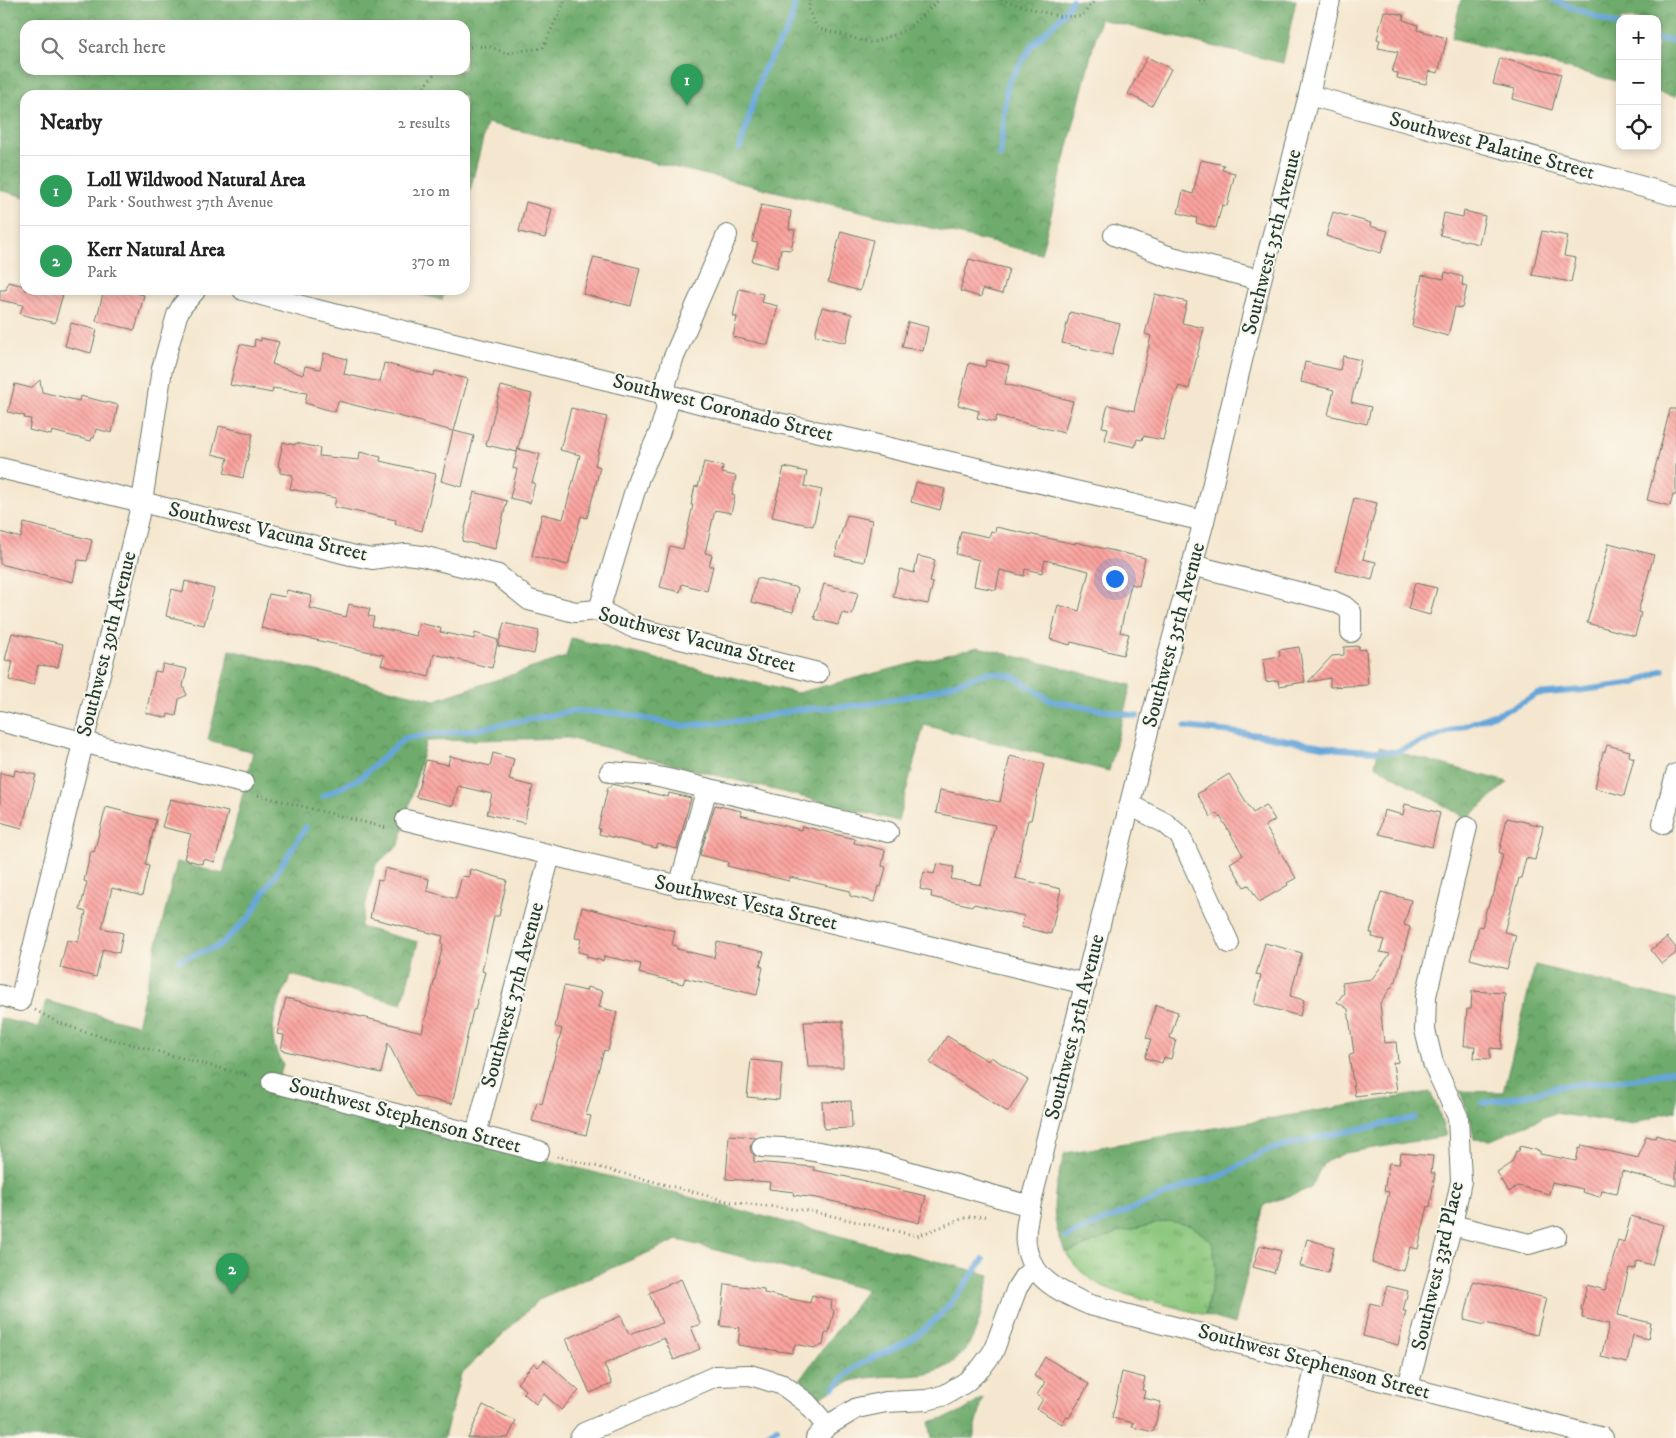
<!DOCTYPE html>
<meta charset="utf-8">
<style>
:root{--surface:#fff;--page:#f2f2f2;--text:#222;--muted:#767676;--line:#e0e0e0;--accent:#db2777}
body{margin:0;font-family:"IM FELL DW Pica",serif;background:var(--page);color:var(--text)}
.controls{position:absolute;right:15px;top:15px;display:grid;overflow:hidden;border-radius:10px;box-shadow:0 2px 8px #0003}
.controls button{width:45px;height:45px;display:grid;place-items:center;padding:0;border:0;border-bottom:1px solid var(--line);background:var(--surface);color:var(--text);font:25px sans-serif}
.you{position:absolute;left:1114px;top:578px;width:18px;height:18px;margin:-12px;border:4px solid #fff;border-radius:50%;background:#1a73e8;box-shadow:0 0 0 8px #1a73e833}
.badge{display:grid;place-items:center;width:32px;height:32px;border-radius:50%;background:var(--accent);color:#fff;font-size:16px;font-weight:700}
.pin{position:absolute;translate:-50% -41px;filter:drop-shadow(0 1px 2px #0008)}
.pin::after{content:'';position:absolute;top:26px;width:18px;height:15px;background:inherit;clip-path:polygon(0 0,100% 0,50% 100%)}
.list{margin:0;padding:0;list-style:none}
h2{display:flex;justify-content:space-between;align-items:center;height:65px;margin:0;padding:0 20px;font-size:21px}
h2 small{font-size:16px;font-weight:400;color:var(--muted)}
.list li{display:grid;grid-template-columns:32px 1fr auto;gap:15px;align-items:center;box-sizing:border-box;height:70px;padding:0 20px;border-top:1px solid var(--line)}
.list b{display:block;font-size:19px;white-space:nowrap}
.list p{margin:0;font-size:16px;white-space:nowrap;color:var(--muted)}
.list em{font-size:16px;font-style:normal;color:var(--muted)}
.icon{flex:none;width:28px;height:28px;fill:none;stroke:currentColor;stroke-width:2;stroke-linecap:round;stroke-linejoin:round}
.map{position:relative;flex:none;width:1676px;height:1438px;overflow:hidden}
.search{position:absolute;background:var(--surface);box-shadow:0 2px 8px #0003;left:20px;top:20px;width:450px;height:55px;display:flex;align-items:center;gap:12px;box-sizing:border-box;padding:0 18px;border-radius:15px;color:var(--muted);font-size:19px}
.panel{position:absolute;background:var(--surface);box-shadow:0 2px 8px #0003;left:20px;top:90px;width:450px;height:205px;border-radius:15px}
.map>svg:first-child{display:block}
.grass{fill:url(#grass-tufts);stroke:#548258}
.forest{fill:url(#forest-crowns);stroke:#467450;fill-rule:evenodd}
.lines{fill:none;stroke-linecap:round;stroke-linejoin:round}
.stream{stroke:#66a6d9;stroke-width:6}
.building{fill:url(#building-back-hatch)}
.minor-casing{stroke:#6a786a;stroke-width:22}
.path{stroke:#6a786a;stroke-width:3;stroke-dasharray:1 4;stroke-linecap:butt}
.minor{stroke:#fff;stroke-width:20}
.labels{text-anchor:middle;dominant-baseline:central;stroke-width:4;stroke-linejoin:round;paint-order:stroke}
.street-label{font-size:21px;fill:#1f3d34;stroke:#fbf7ec}
</style>
<div class="map">
<svg width="1676" height="1438" viewBox="0 0 1676 1438">
<defs>
<pattern id="grass-tufts" width="24" height="20" patternUnits="userSpaceOnUse" patternTransform="scale(1.25)"><rect width="24" height="20" fill="#89c67c"/><path d="M3 7l-1-3M5 7V3M7 7l1-3M15 17l-1-3M17 17v-4M19 17l1-3" fill="none" stroke="#6fa266"/></pattern>
<pattern id="forest-crowns" width="20" height="18" patternUnits="userSpaceOnUse" patternTransform="scale(1.25)"><rect width="20" height="18" fill="#6eab6c"/><path d="M2 6a3 3 0 1 1 6 0M12 15a3 3 0 1 1 6 0" fill="none" stroke="#5a8c5a"/></pattern>
<pattern id="building-back-hatch" width="6" height="6" patternUnits="userSpaceOnUse" patternTransform="scale(1.25)"><rect width="6" height="6" fill="#fba29e"/><path d="M-1 5l2 2M0 0l6 6M5-1l2 2" fill="none" stroke="#cb8582"/></pattern>
</defs>
<rect width="100%" height="100%" fill="#fbf7ec"/>
<filter id="ink" filterUnits="userSpaceOnUse"><feTurbulence type="fractalNoise" baseFrequency=".02" numOctaves="2"/><feDisplacementMap in="SourceGraphic" scale="10" xChannelSelector="R" yChannelSelector="G"/><feConvolveMatrix kernelMatrix="1 2 1 2 8 2 1 2 1" color-interpolation-filters="sRGB"/></filter>
<filter id="wash" filterUnits="userSpaceOnUse"><feTurbulence type="fractalNoise" baseFrequency=".0096" numOctaves="4" result="noise"/><feDisplacementMap in="SourceGraphic" scale="20" xChannelSelector="R" yChannelSelector="G"/><feGaussianBlur stdDeviation="1.12" result="paint"/><feColorMatrix in="noise" values="0 0 0 0 0 0 0 0 0 0 0 0 0 0 0 0 0 1.4 0 .05"/><feComposite in="paint" operator="in"/></filter>
<g filter="url(#wash)">
<rect width="100%" height="100%" fill="#f5e7cf"/>
<path class="grass" d="M1168,1221L1192,1225L1212,1242L1216,1268L1205,1315C1186,1310 1167,1305 1148,1300C1111,1291 1088,1286 1066,1253L1120,1232Z"/>
<g class="forest">
<path d="M0,0H1296L1283,63L1100,19L1041,254L487,123L465,210V95H25V197L0,190ZM25,25H465V70H25Z"/>
<polygon points="1461,0 1676,0 1676,97 1657,92 1657,19 1620,19 1620,82 1452,38"/>
<polygon points="403,290 445,290 442,300"/>
<path d="M571,638L797,693L978,647L1131,685L1109,771L924,725L898,821L568,738L426,741L399,845L376,864L360,927L418,942L402,1004L291,975C278,1005 262,1034 283,1064L276,1090L990,1275C984,1297 981,1325 969,1344C941,1388 902,1371 861,1379C846,1381 833,1390 819,1397L800,1379L867,1290L678,1240L541,1298L461,1374L444,1438H0V1018L38,1028L46,1001L137,1025L177,862L223,874L253,752L208,740L230,650L435,700L566,657Z"/>
<polygon points="1379,747 1508,782 1467,819 1375,765"/>
<polygon points="1535,965 1676,1000 1676,1111 1661,1114 1633,1125 1554,1113 1491,1140 1474,1139 1471,1122 1460,1091 1503,1092"/>
<path d="M1430,1092L1438,1109L1446,1136L1345,1153L1323,1163L1311,1188L1264,1205L1235,1324L1205,1315L1216,1268L1212,1242L1192,1226L1168,1221L1120,1232L1066,1253C1048,1217 1053,1190 1065,1153Z"/>
<polygon points="983,1398 973,1438 932,1438 929,1422 958,1414"/>
</g>
<g class="lines">
<g class="stream">
<polyline points="1553,0 1620,26"/>
<polyline points="1657,39 1676,41"/>
<polyline points="740,148 762,73 790,25 796,0"/>
<polyline points="1000,156 1007,85 1032,45 1061,17 1072,0"/>
<polyline points="1185,727 1259,735 1339,749 1395,752 1514,707 1537,694 1583,690 1635,683 1663,670"/>
<polyline points="323,796 360,778 405,738 472,730 574,711 618,713 680,726 748,720 795,710 863,705 926,693 988,672 1013,676 1051,701 1137,716"/>
<polyline points="179,960 219,946 250,917 263,894 306,827"/>
<polyline points="1483,1103 1532,1094 1561,1086 1641,1078 1676,1070"/>
<polyline points="1066,1237 1186,1186 1224,1175 1264,1151 1324,1136 1414,1118"/>
<path d="M834,1388C842,1380 850,1370 859,1365C877,1354 897,1349 914,1337C946,1314 961,1290 983,1260"/>
<polyline points="762,1438 777,1428"/>
</g>
</g>
<g id="blocks">
<g class="building">
<polygon points="1384,11 1404,15 1403,20 1418,25 1417,30 1447,38 1438,73 1429,71 1426,84 1397,78 1398,73 1392,72 1398,52 1378,48 1380,40 1377,39"/>
<polygon points="1147,57 1171,69 1152,106 1128,94"/>
<polygon points="1500,58 1561,74 1552,110 1512,99 1514,89 1493,84"/>
<polygon points="1201,160 1224,165 1222,170 1235,173 1227,206 1222,205 1216,228 1196,223 1197,218 1178,213 1183,191 1193,194"/>
<polygon points="526,202 552,209 545,238 519,232"/>
<polygon points="761,205 791,211 789,229 795,230 791,250 781,249 777,268 752,261 758,243 752,242"/>
<polygon points="1464,211 1485,216 1479,244 1440,235 1444,213 1463,217"/>
<polygon points="1333,212 1371,223 1370,226 1388,231 1381,253 1326,236"/>
<polygon points="841,231 873,240 860,291 828,282"/>
<polygon points="1542,231 1568,236 1564,256 1576,258 1571,282 1532,275"/>
<polygon points="594,257 640,268 631,306 583,294"/>
<polygon points="969,259 1009,269 1002,294 983,289 981,297 960,291"/>
<polygon points="1445,272 1463,277 1462,285 1467,286 1462,308 1455,307 1448,336 1412,326 1422,275 1444,279"/>
<polygon points="8,282 25,286 25,290 64,290 55,323 20,314 23,305 0,300 0,290 6,290"/>
<polygon points="739,289 763,294 761,302 778,306 768,345 733,337 737,317 733,316"/>
<polygon points="104,290 124,290 144,295 135,330 96,321"/>
<polygon points="1155,294 1187,302 1182,323 1204,328 1189,389 1179,386 1172,403 1163,440 1143,436 1142,440 1137,439 1135,447 1105,440 1108,428 1102,427 1108,405 1134,411 1151,336 1145,334"/>
<polygon points="822,307 852,314 846,343 815,335"/>
<polygon points="1070,312 1120,324 1112,355 1062,343"/>
<polygon points="908,322 928,327 923,351 902,347"/>
<polygon points="71,323 97,330 91,353 65,346"/>
<polygon points="261,338 279,342 272,364 303,375 305,366 320,369 324,353 347,359 344,374 380,382 384,363 434,376 435,371 468,379 454,431 474,436 462,487 441,481 453,431 422,423 422,422 338,401 335,412 305,403 307,393 273,388 272,393 230,385 240,344 254,347 255,339 261,341"/>
<polygon points="1343,356 1361,360 1351,402 1371,407 1367,424 1328,415 1334,390 1301,382 1305,362 1340,370"/>
<polygon points="987,360 1009,365 1005,384 1073,401 1064,433 997,416 995,422 977,418 979,411 958,405 969,363 985,367"/>
<polygon points="40,380 42,392 79,401 80,396 118,405 112,433 96,429 94,438 92,438 91,441 52,431 51,435 29,430 31,419 24,418 25,416 8,412 15,384 31,388"/>
<polygon points="501,386 532,394 517,452 486,445"/>
<polygon points="571,408 607,417 595,465 600,467 595,488 587,518 581,516 568,565 532,556 542,514 563,519 580,455 560,450"/>
<polygon points="1670,409 1676,409 1676,495 1673,495 1670,506 1647,500"/>
<polygon points="219,426 253,434 243,478 224,473 228,458 212,454"/>
<polygon points="283,442 295,445 296,443 320,448 319,456 359,460 360,452 381,457 380,461 436,474 422,531 395,524 396,520 334,507 336,498 290,489 293,475 280,473 280,467 278,466"/>
<polygon points="518,449 540,454 532,483 535,483 530,503 510,498 517,469 513,468"/>
<polygon points="704,462 723,466 722,473 736,476 732,495 735,496 731,513 715,510 705,553 712,555 709,566 713,566 707,591 682,584 680,592 660,587 670,546 683,549 693,505 691,505 695,486 698,487"/>
<polygon points="784,467 807,472 804,486 822,490 813,526 772,517"/>
<polygon points="916,482 945,489 940,510 911,502"/>
<polygon points="474,492 507,501 495,549 462,541"/>
<polygon points="1354,498 1377,503 1363,559 1376,562 1372,580 1336,571"/>
<polygon points="847,515 872,520 864,562 835,556 837,550 836,549"/>
<polygon points="24,523 92,540 87,561 78,560 73,582 0,564 0,532 21,538"/>
<polygon points="996,527 1075,544 1075,542 1145,558 1139,586 1131,584 1120,632 1129,634 1123,655 1071,642 1070,645 1050,639 1058,605 1079,611 1089,571 1045,560 1042,573 1025,569 1024,576 1000,570 996,590 974,586 979,560 956,554 961,531 989,537 991,531 995,532"/>
<polygon points="1609,543 1654,555 1638,612 1641,613 1635,636 1587,623"/>
<polygon points="918,556 935,560 930,582 933,583 928,604 893,597 900,569 914,573"/>
<polygon points="757,578 798,588 793,612 751,602"/>
<polygon points="185,581 214,589 204,625 166,616 172,589 183,592"/>
<polygon points="1415,583 1437,588 1430,615 1408,609"/>
<polygon points="824,584 858,593 852,615 842,613 838,625 815,619 816,617 814,617"/>
<polygon points="287,590 312,596 309,608 346,617 349,604 370,609 368,616 374,617 372,626 416,636 419,623 441,628 440,632 474,639 475,633 498,640 492,668 434,654 429,677 381,665 384,655 261,628 269,594 285,597"/>
<polygon points="504,623 539,631 534,654 498,646"/>
<polygon points="12,633 63,644 58,667 38,665 34,685 9,680 13,661 5,660"/>
<polygon points="1359,646 1359,650 1366,649 1368,685 1330,687 1330,678 1308,682 1332,656 1344,655 1344,647"/>
<polygon points="1299,647 1305,682 1279,686 1278,680 1266,682 1263,659 1280,656 1279,650"/>
<polygon points="163,664 187,669 183,686 187,695 179,699 176,716 168,714 167,718 146,713 155,671 161,672"/>
<polygon points="1607,745 1630,751 1629,756 1634,758 1624,796 1595,788 1603,752 1605,752"/>
<polygon points="493,753 514,759 509,780 533,786 524,823 487,814 492,794 458,786 453,806 416,797 426,760 448,765 450,756 490,766"/>
<polygon points="1010,756 1044,764 1031,820 1028,820 1015,878 1061,889 1051,934 1021,927 1024,916 974,904 973,906 931,897 932,892 920,889 924,872 934,874 937,864 954,867 951,879 981,885 995,825 936,813 940,790 1000,802"/>
<polygon points="15,770 36,775 22,828 0,822 0,773 14,776"/>
<polygon points="1229,774 1253,813 1266,805 1275,820 1265,826 1296,878 1287,883 1288,885 1259,902 1249,885 1244,887 1230,863 1243,855 1221,818 1217,813 1211,817 1197,794"/>
<polygon points="612,784 668,797 669,793 691,798 677,849 658,844 656,848 599,834 600,829 598,829 608,787 611,787"/>
<polygon points="170,799 228,812 215,862 203,859 202,864 184,859 191,834 162,827"/>
<polygon points="1405,804 1440,813 1432,847 1379,834 1384,810 1403,815"/>
<polygon points="715,805 741,811 740,815 801,830 802,826 855,839 854,843 885,850 882,866 886,867 881,887 878,886 874,902 850,896 850,891 812,882 790,877 789,881 727,866 728,862 700,855"/>
<polygon points="106,807 156,820 145,865 149,866 142,896 112,888 102,928 123,933 119,953 103,949 96,977 60,968 67,940 78,942 86,912 80,910 87,882 84,881 91,851 94,852"/>
<polygon points="1507,818 1543,826 1535,860 1526,858 1521,878 1519,878 1504,932 1516,935 1507,969 1470,959 1479,926 1482,927 1487,907 1488,907 1491,897 1493,897 1503,854 1499,853"/>
<polygon points="385,868 429,879 427,891 456,899 462,876 469,877 470,869 507,880 499,916 494,916 482,971 485,972 475,1010 473,1010 452,1104 415,1096 388,1043 381,1073 281,1050 284,1035 277,1034 286,998 422,1032 443,945 441,944 443,936 370,918 378,880 382,881"/>
<polygon points="1381,892 1411,900 1404,925 1410,927 1396,981 1380,1003 1384,1043 1396,1042 1398,1062 1393,1063 1397,1091 1355,1096 1349,1055 1354,1054 1348,1009 1337,1002 1344,993 1342,983 1372,979 1390,954 1380,952 1384,940 1372,937 1373,933 1370,933"/>
<polygon points="582,907 675,931 672,945 677,946 677,949 714,958 717,942 764,952 760,966 763,967 757,995 685,978 683,984 639,973 641,964 604,956 603,961 587,957 587,954 578,952 581,939 575,938"/>
<polygon points="1667,937 1676,948 1676,953 1662,964 1651,950"/>
<polygon points="1265,943 1302,953 1290,996 1304,1000 1300,1016 1254,1004 1261,976 1256,975"/>
<polygon points="564,986 586,991 587,987 603,991 599,1007 617,1012 608,1051 604,1050 586,1115 591,1116 586,1135 532,1121 537,1102 542,1104 562,1029 555,1027"/>
<polygon points="1472,991 1505,993 1501,1049 1490,1048 1490,1059 1474,1058 1475,1046 1464,1046 1467,1009 1471,1009"/>
<polygon points="1156,1005 1178,1012 1170,1038 1176,1040 1171,1059 1164,1057 1162,1063 1145,1058 1151,1039 1146,1038"/>
<polygon points="843,1021 843,1067 808,1067 804,1022"/>
<polygon points="947,1036 988,1061 991,1057 1028,1080 1008,1112 930,1063"/>
<polygon points="751,1060 782,1063 779,1100 747,1097"/>
<polygon points="851,1101 852,1128 824,1129 822,1102"/>
<polygon points="729,1135 756,1137 750,1146 751,1152 754,1155 754,1162 814,1167 814,1170 866,1181 865,1182 926,1196 919,1223 850,1205 817,1198 793,1195 794,1192 769,1189 770,1182 726,1179"/>
<polygon points="1656,1135 1676,1141 1676,1186 1622,1171 1617,1194 1602,1191 1600,1197 1582,1192 1583,1189 1552,1182 1549,1194 1518,1186 1509,1192 1497,1173 1512,1163 1516,1151 1519,1151 1520,1146 1540,1151 1540,1154 1576,1161 1579,1148 1581,1149 1582,1145 1638,1158 1646,1136 1655,1138"/>
<polygon points="1401,1153 1433,1156 1431,1173 1435,1173 1430,1207 1428,1206 1418,1249 1410,1247 1404,1271 1372,1263 1389,1192 1384,1191 1389,1163 1399,1164"/>
<polygon points="1631,1216 1663,1225 1652,1265 1637,1261 1635,1269 1629,1268 1618,1315 1651,1323 1648,1339 1633,1335 1627,1363 1601,1357 1609,1324 1582,1318 1583,1310 1581,1310 1587,1285 1605,1290 1618,1240 1624,1242"/>
<polygon points="1307,1239 1334,1247 1328,1273 1300,1266"/>
<polygon points="1260,1245 1281,1251 1274,1273 1253,1267"/>
<polygon points="681,1279 700,1323 700,1325 691,1327 700,1349 674,1360 664,1338 604,1364 612,1384 590,1393 566,1339 621,1316 629,1334 662,1323 649,1293"/>
<polygon points="1473,1281 1546,1298 1537,1335 1485,1323 1485,1325 1464,1320"/>
<polygon points="725,1284 764,1289 764,1293 810,1303 812,1295 832,1300 831,1308 834,1311 829,1332 825,1334 823,1345 815,1348 795,1344 792,1353 738,1345 740,1328 720,1326"/>
<polygon points="1387,1286 1408,1291 1403,1311 1406,1311 1398,1345 1363,1336 1370,1303 1382,1306"/>
<polygon points="1045,1357 1089,1384 1069,1418 1066,1417 1062,1424 1037,1409 1043,1399 1037,1395 1045,1382 1034,1376"/>
<polygon points="544,1360 579,1391 561,1410 544,1394 536,1404 523,1393 525,1390 517,1383 534,1363 538,1367"/>
<polygon points="1122,1372 1145,1378 1142,1390 1145,1391 1143,1398 1161,1402 1153,1432 1132,1427 1134,1423 1112,1418"/>
<polygon points="483,1405 516,1421 508,1438 468,1438"/>
</g>
</g>
</g>
<g filter="url(#ink)">
<use href="#blocks" fill-opacity="0" stroke="#6a786a" stroke-width="1"/>
<g class="lines">
<g class="minor-casing">
<g id="minor">
<path d="M1330,0L1309,95L1261,280L1204,521L1150,723L1030,1206C1028,1218 1024,1232 1026,1244C1030,1279 1062,1293 1090,1305L1603,1438"/>
<polyline points="1309,95 1676,196"/>
<polyline points="1114,235 1168,256 1261,280"/>
<polyline points="243,290 313,309 665,394 760,419 856,440 1204,521"/>
<polyline points="0,468 142,502 351,555 372,559 406,554 422,556 498,575 529,600 575,612 599,610 632,627 818,673"/>
<polyline points="1192,565 1333,601 1344,606 1351,612 1351,632"/>
<polyline points="599,610 639,477 659,434 666,411 666,383 673,359 727,235"/>
<polyline points="0,721 243,783"/>
<polyline points="610,772 648,775 668,779 888,832"/>
<polyline points="1130,805 1165,823 1180,836 1229,943"/>
<polyline points="406,820 1086,984"/>
<polyline points="1663,823 1676,774"/>
<polyline points="679,887 707,788"/>
<polyline points="0,995 20,1001 142,502 162,369 177,315 182,306 195,291"/>
<polyline points="272,1082 539,1151"/>
<polyline points="476,1134 550,855"/>
<polyline points="762,1147 802,1149 876,1162 1030,1206"/>
<polyline points="1452,1225 1529,1244 1556,1236"/>
<polyline points="1408,1386 1452,1225 1461,1181 1458,1117 1433,1063 1425,1030 1426,996 1467,827"/>
<polyline points="580,1438 584,1433 716,1376 750,1375 783,1385 807,1403 827,1426"/>
<polyline points="816,1438 827,1426 857,1408 886,1402 927,1400 945,1395 966,1382 981,1368 993,1352 1017,1288 1024,1277 1035,1268"/>
<polyline points="1298,1438 1317,1362"/>
</g>
</g>
<g class="path">
<polyline points="811,0 808,8 817,28 871,43 906,30 939,0"/>
<polyline points="1001,0 1061,17 1082,16 1095,0"/>
<polyline points="1199,0 1209,0"/>
<polyline points="465,47 489,46 505,53 543,48 565,0"/>
<polyline points="418,95 437,70"/>
<polyline points="258,795 387,828"/>
<polyline points="35,1010 57,1022 85,1032 253,1077"/>
<polyline points="557,1156 731,1202 811,1211 917,1236 967,1217 988,1216"/>
</g>
<use href="#minor" class="minor"/>
</g>
</g>
<g class="labels">
<g class="street-label">
<text transform="translate(1492 146) rotate(15)">Southwest Palatine Street</text>
<text transform="translate(1272 242) rotate(-76)">Southwest 35th Avenue</text>
<text transform="translate(723 408) rotate(14)">Southwest Coronado Street</text>
<text transform="translate(268 532) rotate(13)">Southwest Vacuna Street</text>
<text transform="translate(1174 635) rotate(-75)">Southwest 35th Avenue</text>
<text transform="translate(697 640) rotate(15)">Southwest Vacuna Street</text>
<text transform="translate(107 644) rotate(-76)">Southwest 39th Avenue</text>
<text transform="translate(746 903) rotate(13)">Southwest Vesta Street</text>
<text transform="translate(513 995) rotate(-75)">Southwest 37th Avenue</text>
<text transform="translate(1075 1027) rotate(-76)">Southwest 35th Avenue</text>
<text transform="translate(405 1116) rotate(15)">Southwest Stephenson Street</text>
<text transform="translate(1438 1266) rotate(-77)">Southwest 33rd Place</text>
<text transform="translate(1314 1362) rotate(15)">Southwest Stephenson Street</text>
</g>
</g>
</svg>
<div class="controls">
<button>+</button>
<button>−</button>
<button><svg class="icon" aria-label="locate" viewBox="0 0 24 24"><circle cx="12" cy="12" r="6"/><path d="M12 2v4M12 18v4M2 12h4M18 12h4"/></svg></button>
</div>
<div class="you"></div>
<div class="pin badge" style="left:687px;top:105px;background:#2e9e5b">1</div>
<div class="pin badge" style="left:232px;top:1294px;background:#2e9e5b">2</div>
<div class="search"><svg class="icon" aria-label="search" viewBox="0 0 24 24"><circle cx="10" cy="10" r="6"/><path d="M15 15l6 6"/></svg>Search here</div>
<section class="panel">
<h2>Nearby<small>2 results</small></h2>
<ul class="list">
<li><span class="badge" style="background:#2e9e5b">1</span><div><b>Loll Wildwood Natural Area</b><p>Park · Southwest 37th Avenue</p></div><em>210 m</em></li>
<li><span class="badge" style="background:#2e9e5b">2</span><div><b>Kerr Natural Area</b><p>Park</p></div><em>370 m</em></li>
</ul>
</section>
</div>
